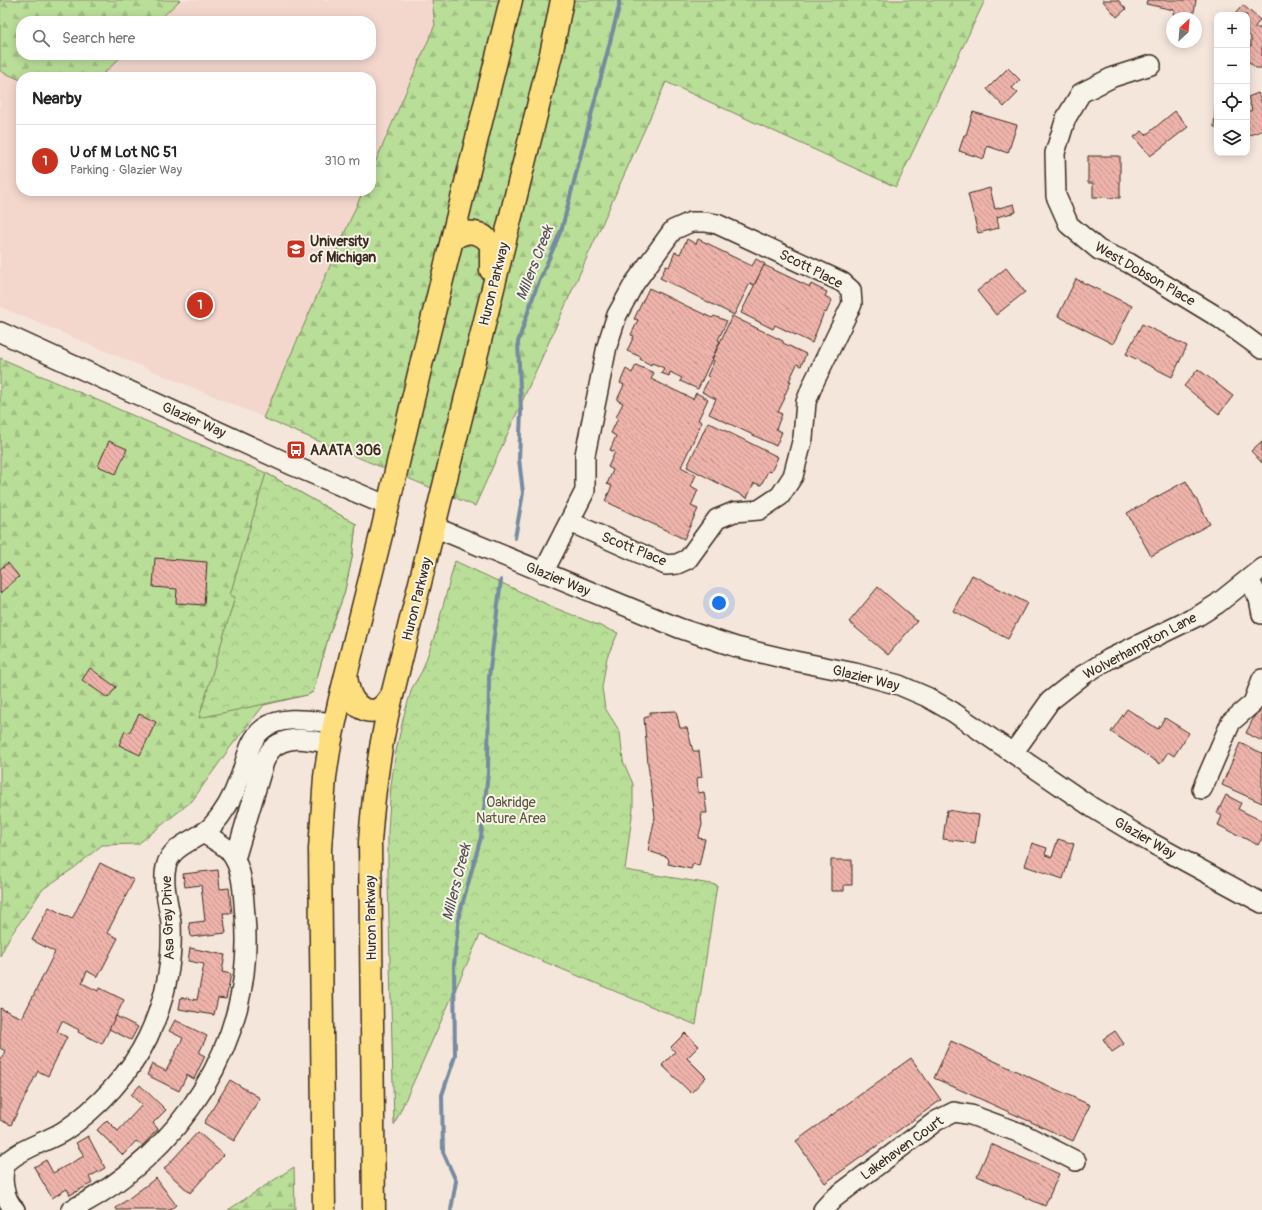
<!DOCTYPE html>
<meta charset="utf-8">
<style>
:root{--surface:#fff;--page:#f2f2f2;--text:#222;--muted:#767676;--line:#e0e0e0;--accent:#c8321e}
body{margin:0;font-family:Pangolin,sans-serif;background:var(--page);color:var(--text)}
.controls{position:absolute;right:12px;top:12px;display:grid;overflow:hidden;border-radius:8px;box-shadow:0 2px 10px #0003}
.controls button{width:36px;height:36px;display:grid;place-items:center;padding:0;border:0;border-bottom:1px solid var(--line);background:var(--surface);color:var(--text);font:20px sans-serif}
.compass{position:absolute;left:1166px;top:12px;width:36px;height:36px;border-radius:50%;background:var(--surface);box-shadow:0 2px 10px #0003;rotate:26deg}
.you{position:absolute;left:719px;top:603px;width:14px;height:14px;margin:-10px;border:3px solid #fff;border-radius:50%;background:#1a73e8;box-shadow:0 0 0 6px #1a73e833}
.badge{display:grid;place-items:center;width:26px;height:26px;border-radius:50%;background:var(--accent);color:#fff;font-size:13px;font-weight:700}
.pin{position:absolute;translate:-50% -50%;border:2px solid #fff;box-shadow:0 1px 4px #0006}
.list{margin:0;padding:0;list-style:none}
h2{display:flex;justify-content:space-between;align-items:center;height:52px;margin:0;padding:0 16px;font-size:17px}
h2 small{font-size:13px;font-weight:400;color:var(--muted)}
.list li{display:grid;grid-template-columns:26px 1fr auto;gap:12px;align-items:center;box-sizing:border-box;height:72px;padding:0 16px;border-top:1px solid var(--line)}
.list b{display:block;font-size:15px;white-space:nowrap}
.list p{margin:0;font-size:13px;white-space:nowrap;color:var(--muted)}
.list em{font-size:13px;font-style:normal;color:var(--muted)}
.icon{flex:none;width:22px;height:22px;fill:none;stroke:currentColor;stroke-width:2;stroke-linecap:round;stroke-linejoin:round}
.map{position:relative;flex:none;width:1262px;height:1210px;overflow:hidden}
.search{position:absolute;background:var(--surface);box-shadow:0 2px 10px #0003;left:16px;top:16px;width:360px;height:44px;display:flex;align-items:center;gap:10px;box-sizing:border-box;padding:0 14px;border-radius:16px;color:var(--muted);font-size:15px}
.panel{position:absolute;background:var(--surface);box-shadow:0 2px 10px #0003;left:16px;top:72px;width:360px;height:124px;border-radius:16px}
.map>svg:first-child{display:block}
.built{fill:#f3d7cd;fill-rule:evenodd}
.forest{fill:url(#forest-firs);stroke:#7a845b}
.park{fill:url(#park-crowns);stroke:#7a845b}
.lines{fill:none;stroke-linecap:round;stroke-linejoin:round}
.stream{stroke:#768aa0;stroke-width:4}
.building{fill:url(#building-back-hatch);stroke:#3b2a1e}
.minor-casing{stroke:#3b2a1e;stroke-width:22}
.major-casing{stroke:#3b2a1e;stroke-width:25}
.minor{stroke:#f7f3e8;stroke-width:19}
.major{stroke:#fedf80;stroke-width:22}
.labels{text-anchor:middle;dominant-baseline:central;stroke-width:4;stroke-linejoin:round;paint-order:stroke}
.poi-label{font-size:14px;font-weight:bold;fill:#3b2a1e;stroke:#f7f3e8;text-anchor:start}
.street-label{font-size:14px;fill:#3b2a1e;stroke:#f7f3e8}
.park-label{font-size:14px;fill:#5a573c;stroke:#f7f3e8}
.water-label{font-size:15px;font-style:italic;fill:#545254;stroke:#f7f3e8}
</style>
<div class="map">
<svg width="1262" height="1210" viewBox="0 0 1262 1210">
<defs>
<pattern id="forest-firs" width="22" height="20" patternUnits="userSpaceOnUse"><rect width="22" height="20" fill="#b9de98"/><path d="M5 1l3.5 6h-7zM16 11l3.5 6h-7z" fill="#a0bf83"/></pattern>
<pattern id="park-crowns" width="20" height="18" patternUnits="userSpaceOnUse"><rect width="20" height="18" fill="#b9de98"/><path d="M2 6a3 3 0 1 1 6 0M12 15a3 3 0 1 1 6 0" fill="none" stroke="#a0bf83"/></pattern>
<pattern id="building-back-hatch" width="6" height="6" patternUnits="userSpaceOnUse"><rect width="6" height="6" fill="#eeb4ab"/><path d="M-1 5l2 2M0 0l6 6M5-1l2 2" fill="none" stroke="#c2938b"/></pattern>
</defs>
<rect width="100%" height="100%" fill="#f5e6dc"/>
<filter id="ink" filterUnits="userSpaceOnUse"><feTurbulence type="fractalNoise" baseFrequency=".025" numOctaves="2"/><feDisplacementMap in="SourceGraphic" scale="8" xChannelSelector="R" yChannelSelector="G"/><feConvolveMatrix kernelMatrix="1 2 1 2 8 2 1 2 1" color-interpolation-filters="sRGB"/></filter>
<g filter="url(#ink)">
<path class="built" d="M0,0H985L896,187L666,82L475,506L0,307ZM21,21H371V55H21ZM21,77H371V191H21Z"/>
<g class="forest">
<polygon points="0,0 180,0 158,21 21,21 21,55 123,55 100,77 21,77 21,80 0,71"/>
<polygon points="432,0 985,0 896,187 666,82 475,506 263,418 363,191 371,191 371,172 435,25"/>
<polygon points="0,358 266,473 356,524 352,558 344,594 329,635 313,692 307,695 264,705 229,749 192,801 138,844 102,845 74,868 43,889 9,938 0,956"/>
<polygon points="294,1167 295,1210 228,1210"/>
</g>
<g class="park">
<polygon points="266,473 356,524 352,558 344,594 329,635 313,692 307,695 199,718 235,597 230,595"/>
<polygon points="455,561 555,608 618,633 607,657 602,688 605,708 620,732 623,761 633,784 633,808 625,870 717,885 696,1025 480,935 394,1125 388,881 388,831 391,785 396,751 404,715 412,688 422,671 436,632"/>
</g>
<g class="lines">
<g class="stream">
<polyline points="515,538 523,493 519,459 521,411 518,342 535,291 562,228 619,7 619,0"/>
<polyline points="451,1210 456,1181 443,1152 442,1095 455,1056 454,965 459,916 481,837 488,773 489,677 501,580"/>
</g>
</g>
<g class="building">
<polygon points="1102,0 1118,0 1126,9 1117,17"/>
<polygon points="1147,0 1196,0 1193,18 1173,14 1174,10 1146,4"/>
<polygon points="1243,5 1260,20 1254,28 1262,28 1262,68 1256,68 1247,60 1247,46 1251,46 1251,37 1247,33 1247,15 1234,15"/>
<polygon points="1008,68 1020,80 1012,88 1018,93 1004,107 987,89"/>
<polygon points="1258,93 1262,103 1262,131 1249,135 1247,143 1247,112 1252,110 1248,97"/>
<polygon points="1215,110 1217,110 1217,127 1214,127"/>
<polygon points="1175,111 1188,127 1157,151 1150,156 1134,137 1142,131 1146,135"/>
<polygon points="973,112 1017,125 1008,153 987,146 984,159 959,151 964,135 966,135"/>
<polygon points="1088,156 1120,156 1120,198 1093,197 1093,183 1088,183"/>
<polygon points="990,188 995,209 1014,204 1016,212 997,217 999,228 978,233 968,194"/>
<polygon points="687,239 696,244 698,239 713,246 713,247 752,266 756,259 765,264 754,285 750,283 734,315 660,278 666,266 669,267 675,252 680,254"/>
<polygon points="764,265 810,287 811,284 827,292 825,296 832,300 826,313 824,312 812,343 775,325 773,329 741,313"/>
<polygon points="1006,268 1025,292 996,315 977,291"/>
<polygon points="1076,279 1132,306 1113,344 1058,316"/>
<polygon points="649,288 712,318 714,316 727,321 718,340 720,341 698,389 680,381 682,378 670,372 669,376 661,373 664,368 652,363 651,365 640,359 641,357 627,351 634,336 631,335 638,320 634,319"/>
<polygon points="732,316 783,341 783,343 806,354 801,366 797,364 789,381 791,381 784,397 785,398 778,412 782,414 776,429 782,432 776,446 709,414 716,399 702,392 710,377 707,376 714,361 712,360"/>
<polygon points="1142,324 1187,346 1172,377 1126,354"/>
<polygon points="636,365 654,373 651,379 693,399 696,393 708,399 698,420 702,422 681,467 696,475 691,486 698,490 691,506 698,509 684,539 605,501 612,486 607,484 613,470 608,467 615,452 610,450 616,436 611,433 618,418 616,417 623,403 617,400 624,385 620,383 626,369 632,373"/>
<polygon points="1198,369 1233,396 1219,414 1184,386"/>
<polygon points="708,422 778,457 771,472 768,471 761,485 754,483 747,498 687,467"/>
<polygon points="109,441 127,449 116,474 98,466"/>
<polygon points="1262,441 1262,463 1251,451"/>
<polygon points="1186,481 1210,524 1151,556 1127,513"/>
<polygon points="155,558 207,562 204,605 176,603 177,589 153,587"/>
<polygon points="8,563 19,577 0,593 0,569"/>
<polygon points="972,575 1027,603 1008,639 953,611"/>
<polygon points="878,587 917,621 888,655 849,622"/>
<polygon points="90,668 116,687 108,698 82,680"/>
<polygon points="1262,701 1262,741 1246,733"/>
<polygon points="1127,709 1158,729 1165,718 1189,733 1174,756 1168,752 1160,764 1111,732"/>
<polygon points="676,711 680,728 687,728 693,751 699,751 702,777 697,778 698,793 704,792 707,813 701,813 702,825 698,838 705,839 699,866 693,864 691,869 668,864 669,860 667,857 648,851 655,817 648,764 644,718 650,716 650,712"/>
<polygon points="139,714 156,722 140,755 119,745 125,731 129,733"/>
<polygon points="1240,743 1262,753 1262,803 1222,785"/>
<polygon points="1226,795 1241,803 1238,809 1262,821 1262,838 1258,845 1218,825 1222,816 1217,813"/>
<polygon points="947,810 979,815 975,843 943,839"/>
<polygon points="1058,839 1074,844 1063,879 1025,866 1032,843 1047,848 1045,855 1052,857"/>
<polygon points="831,860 852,860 852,885 844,885 844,891 831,891"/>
<polygon points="100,863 134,880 107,933 118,938 98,977 87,971 82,983 98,991 100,988 124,1000 102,1044 78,1032 79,1030 62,1021 57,1032 67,1037 48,1076 38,1071 11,1125 0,1120 0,1062 5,1051 0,1048 0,1008 22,1018 55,952 32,940 49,907 72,919"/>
<polygon points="218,870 220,889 229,888 232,913 223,913 226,933 191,937 189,923 205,921 201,885 185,887 183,874"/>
<polygon points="190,948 225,955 222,972 231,974 226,999 218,998 214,1015 179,1009 181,997 197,1000 204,964 188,961"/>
<polygon points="116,1016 138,1027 131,1040 109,1029"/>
<polygon points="175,1020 207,1036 199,1053 205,1056 194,1079 187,1075 179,1091 147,1075 152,1064 166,1071 183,1038 169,1031"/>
<polygon points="1115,1031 1124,1044 1112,1052 1103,1039"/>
<polygon points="685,1033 699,1046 687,1058 706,1077 691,1093 662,1065 675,1052 671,1047"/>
<polygon points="951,1041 1090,1105 1073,1141 934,1078"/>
<polygon points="911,1058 941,1100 825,1183 796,1141"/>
<polygon points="230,1080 260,1098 234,1141 204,1123"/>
<polygon points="140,1085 166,1110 153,1123 158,1129 142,1146 136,1141 123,1155 97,1130 107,1120 118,1131 142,1105 131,1095"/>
<polygon points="198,1132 224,1155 190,1193 164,1169"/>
<polygon points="88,1136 105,1168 89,1177 92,1183 70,1195 67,1189 52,1198 34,1167 46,1160 53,1173 84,1156 76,1143"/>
<polygon points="991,1144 1059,1174 1045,1206 977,1176"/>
<polygon points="156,1178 176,1205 170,1210 117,1210 116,1208"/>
</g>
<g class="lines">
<g class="minor-casing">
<g id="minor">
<polyline points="1151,65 1113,77 1081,93 1066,118 1055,153 1056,196 1069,225 1099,250 1129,263 1221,319 1262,349"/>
<polyline points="0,332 294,466 388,506"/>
<polyline points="434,527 679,628 736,647 795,661 855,673 899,685 927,697 953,712 1093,808 1148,841 1262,903"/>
<polyline points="543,573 585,491 585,455 607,346 617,315 634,284 673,230 691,222 705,222 717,224 842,282 851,290 852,304 813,384 806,402 803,438 793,476 780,496 759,510 734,512 717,519 688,559 677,564 666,565 570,522"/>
<polyline points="1249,579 1259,599 1262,614"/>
<polyline points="1013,753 1050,701 1083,675 1109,659 1198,616 1217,604 1262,568"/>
<polyline points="1202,789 1231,722 1253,703 1262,679"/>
<path d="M235,859L264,762C266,758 268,754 270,751C285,733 311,740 330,744"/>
<path d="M15,1210C4,1200 0,1177 6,1164C16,1150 49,1141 64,1131C97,1109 131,1073 148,1037C165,1001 173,963 171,923C169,905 162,885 166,867C171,844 197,841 212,826C224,813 233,797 239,780C246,764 248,740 263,729C282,714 312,721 334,723"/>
<path d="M71,1210C180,1155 256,1041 245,916C243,896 244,869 230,852C224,844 212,839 203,833"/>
<polyline points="823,1210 833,1199 936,1121 954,1112 971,1115 1023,1134 1076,1161"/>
</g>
</g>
<g class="major-casing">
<g id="major">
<path d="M452,240C465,229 482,230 491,245V270"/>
<path d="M346,676C348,690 351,705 366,710C370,711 375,711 379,709C385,706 388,700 392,695"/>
<polyline points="324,1210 320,849 325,777 330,744 340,699 382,531 421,365 511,0"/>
<path d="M374,1210L370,842C373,799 378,758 387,716L552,50L562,0"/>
</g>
</g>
<use href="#minor" class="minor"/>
<use href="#major" class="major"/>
</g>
</g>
<defs>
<g id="university-square" transform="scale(1)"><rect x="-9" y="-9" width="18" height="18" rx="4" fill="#c8321e" stroke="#f7f3e8"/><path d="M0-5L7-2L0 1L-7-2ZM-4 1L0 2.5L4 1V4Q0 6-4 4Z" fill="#fff"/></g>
<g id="bus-square" transform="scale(1)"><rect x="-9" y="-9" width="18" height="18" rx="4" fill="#c8321e" stroke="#f7f3e8"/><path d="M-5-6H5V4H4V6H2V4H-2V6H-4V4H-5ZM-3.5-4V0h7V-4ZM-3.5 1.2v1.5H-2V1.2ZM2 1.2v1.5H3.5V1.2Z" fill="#fff"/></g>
</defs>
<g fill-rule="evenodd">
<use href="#university-square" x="296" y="249"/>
<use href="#bus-square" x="296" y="450"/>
</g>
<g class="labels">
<g class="poi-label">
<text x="310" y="241">University<tspan x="310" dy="16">of Michigan</tspan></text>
<text x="310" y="450">AAATA 306</text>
</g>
<g class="street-label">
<text transform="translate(811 269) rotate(27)">Scott Place</text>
<text transform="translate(1145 274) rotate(30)">West Dobson Place</text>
<text transform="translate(494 284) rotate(-76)">Huron Parkway</text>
<text transform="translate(194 420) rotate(24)">Glazier Way</text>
<text transform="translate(634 549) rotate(22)">Scott Place</text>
<text transform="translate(558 579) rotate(22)">Glazier Way</text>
<text transform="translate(417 599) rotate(-76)">Huron Parkway</text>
<text transform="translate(1140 646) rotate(-28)">Wolverhampton Lane</text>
<text transform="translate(866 678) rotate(14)">Glazier Way</text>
<text transform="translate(1145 838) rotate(30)">Glazier Way</text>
<text transform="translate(168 918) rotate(-92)">Asa Gray Drive</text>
<text transform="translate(371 918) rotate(-91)">Huron Parkway</text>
<text transform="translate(902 1148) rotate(-36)">Lakehaven Court</text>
</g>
<g class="park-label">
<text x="511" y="802">Oakridge<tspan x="511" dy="16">Nature Area</tspan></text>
</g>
<g class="water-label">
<text transform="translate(535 263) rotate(-69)">Millers Creek</text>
<text transform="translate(457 882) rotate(-76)">Millers Creek</text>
</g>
</g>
</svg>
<div class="controls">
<button>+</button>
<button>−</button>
<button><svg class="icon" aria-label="locate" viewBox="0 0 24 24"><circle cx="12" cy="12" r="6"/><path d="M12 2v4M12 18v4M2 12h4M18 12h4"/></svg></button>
<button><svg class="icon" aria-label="layers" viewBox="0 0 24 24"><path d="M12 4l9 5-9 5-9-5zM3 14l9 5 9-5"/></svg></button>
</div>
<svg class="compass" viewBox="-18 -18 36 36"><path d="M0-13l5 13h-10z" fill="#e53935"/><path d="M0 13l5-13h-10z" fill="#767676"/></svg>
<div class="you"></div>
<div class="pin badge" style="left:200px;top:305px">1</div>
<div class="search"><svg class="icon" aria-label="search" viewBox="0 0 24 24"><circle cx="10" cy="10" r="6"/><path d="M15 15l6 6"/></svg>Search here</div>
<section class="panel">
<h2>Nearby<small></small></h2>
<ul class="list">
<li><span class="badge">1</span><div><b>U of M Lot NC 51</b><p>Parking · Glazier Way</p></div><em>310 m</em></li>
</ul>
</section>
</div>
